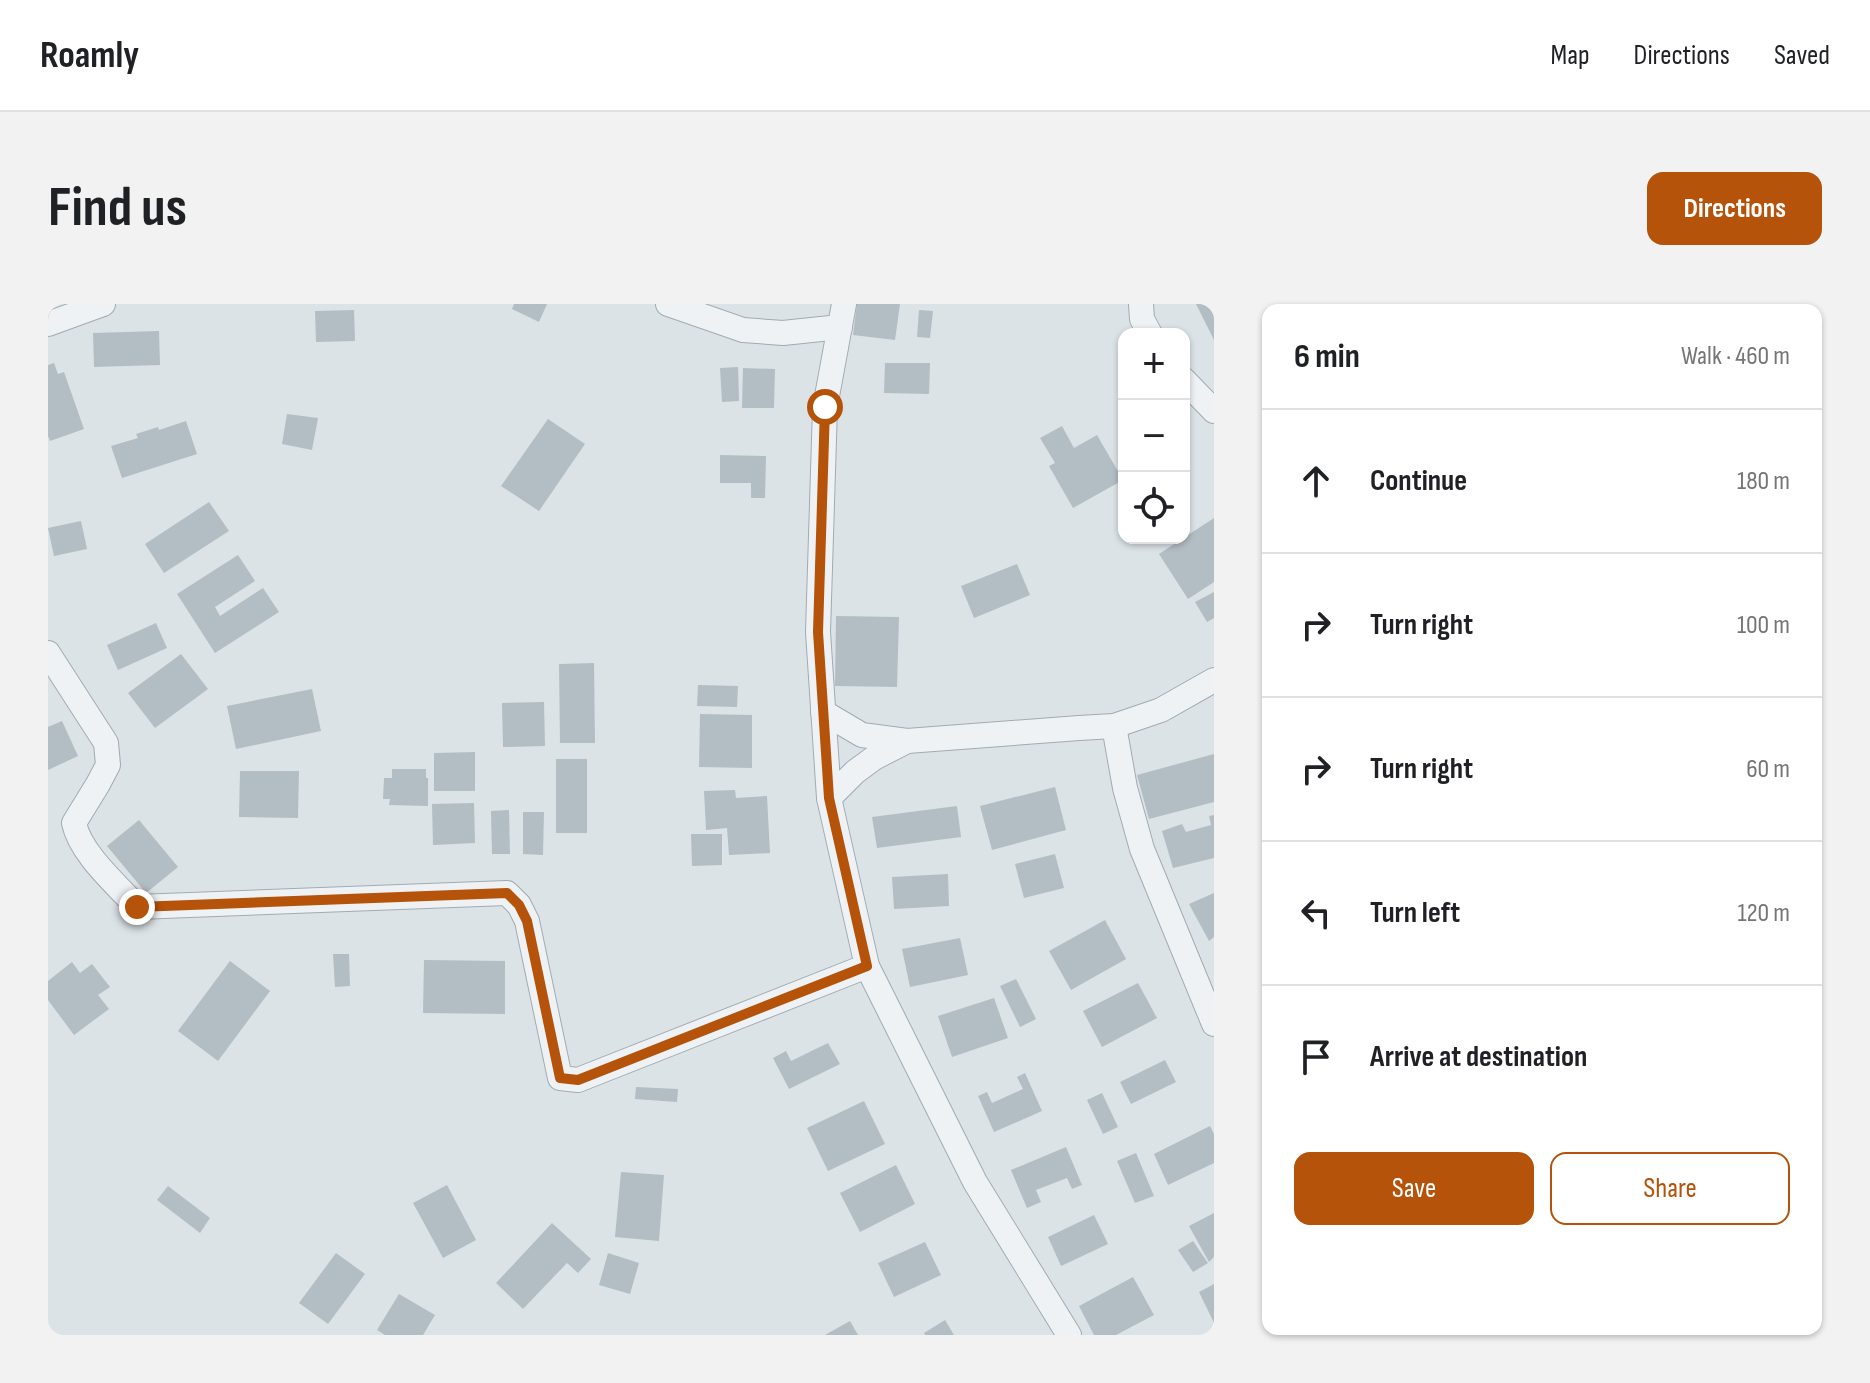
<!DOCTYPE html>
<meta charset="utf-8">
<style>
:root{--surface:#fff;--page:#f2f2f2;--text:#202124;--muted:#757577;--line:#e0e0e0;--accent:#b45309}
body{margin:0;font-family:"Sofia Sans Condensed",sans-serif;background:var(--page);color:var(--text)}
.controls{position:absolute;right:24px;top:24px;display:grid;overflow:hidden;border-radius:16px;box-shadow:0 2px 6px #0004}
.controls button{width:72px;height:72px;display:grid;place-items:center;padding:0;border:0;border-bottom:2px solid var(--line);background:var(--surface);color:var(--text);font:40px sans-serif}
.stop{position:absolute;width:24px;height:24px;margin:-18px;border:6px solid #b45309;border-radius:50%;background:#fff}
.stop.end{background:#b45309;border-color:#fff;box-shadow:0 2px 8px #0008}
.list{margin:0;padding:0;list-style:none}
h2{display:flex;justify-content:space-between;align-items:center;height:104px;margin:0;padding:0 32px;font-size:34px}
h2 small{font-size:26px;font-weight:400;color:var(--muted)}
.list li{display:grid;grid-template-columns:52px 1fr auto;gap:24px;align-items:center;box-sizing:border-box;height:144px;padding:0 32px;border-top:2px solid var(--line)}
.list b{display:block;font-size:30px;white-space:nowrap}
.list em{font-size:26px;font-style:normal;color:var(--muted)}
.actions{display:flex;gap:16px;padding:24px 32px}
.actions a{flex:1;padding:18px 0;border:2px solid var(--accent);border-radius:16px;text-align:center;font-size:28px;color:var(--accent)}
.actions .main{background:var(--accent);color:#fff}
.icon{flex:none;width:44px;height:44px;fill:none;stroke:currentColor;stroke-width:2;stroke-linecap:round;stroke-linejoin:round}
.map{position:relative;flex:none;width:1166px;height:1031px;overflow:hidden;border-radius:16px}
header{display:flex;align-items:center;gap:48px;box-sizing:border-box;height:112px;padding:0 40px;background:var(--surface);border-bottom:2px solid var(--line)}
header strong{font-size:38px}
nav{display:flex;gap:44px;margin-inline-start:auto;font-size:28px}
.intro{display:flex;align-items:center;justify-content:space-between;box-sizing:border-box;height:192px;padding:0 48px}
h1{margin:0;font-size:56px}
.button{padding:20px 36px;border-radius:16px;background:var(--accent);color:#fff;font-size:28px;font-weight:700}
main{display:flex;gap:48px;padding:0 48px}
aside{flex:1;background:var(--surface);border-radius:16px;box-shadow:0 2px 6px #0004}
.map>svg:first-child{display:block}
.building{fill:#b3bdc4}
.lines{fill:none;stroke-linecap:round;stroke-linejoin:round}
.street-casing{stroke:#a1abb1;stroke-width:26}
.street{stroke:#eef2f5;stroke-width:24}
.route{stroke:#b45309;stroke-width:10}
</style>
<header>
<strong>Roamly</strong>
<nav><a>Map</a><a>Directions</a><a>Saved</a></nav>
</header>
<div class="intro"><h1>Find us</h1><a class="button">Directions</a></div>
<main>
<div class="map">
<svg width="1166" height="1031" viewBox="0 0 1166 1031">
<rect width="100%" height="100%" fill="#dce3e7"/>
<g class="building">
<polygon points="466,0 499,0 491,18 464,5"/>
<polygon points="809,0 852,0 847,36 805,31"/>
<polygon points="1148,0 1166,0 1166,36"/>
<polygon points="306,6 307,37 268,38 267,7"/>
<polygon points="871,6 885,7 882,34 869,33"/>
<polygon points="111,27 112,61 46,63 45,29"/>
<polygon points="6,59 10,70 16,68 36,125 2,137 0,132 0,61"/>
<polygon points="837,59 882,59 881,90 836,89"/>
<polygon points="690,63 691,97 674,98 672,64"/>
<polygon points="695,64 727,65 726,104 694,104"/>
<polygon points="239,110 270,114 264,146 234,140"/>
<polygon points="500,115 537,140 491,207 453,182"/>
<polygon points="138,117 149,150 74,174 63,142 90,134 88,130 110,123 111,126"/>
<polygon points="1014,122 1026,144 1049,131 1075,176 1025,204 1001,162 1007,159 992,134"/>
<polygon points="672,151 718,152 717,194 703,194 703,179 672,179"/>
<polygon points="161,198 181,227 116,269 97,240"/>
<polygon points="1166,214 1166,278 1140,295 1111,250"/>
<polygon points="33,217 39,245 6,252 0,224"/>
<polygon points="190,251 207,277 167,303 172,312 215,284 231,308 167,349 129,290"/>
<polygon points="969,260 982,291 926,314 913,282"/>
<polygon points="1166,288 1166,314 1159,318 1147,298"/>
<polygon points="788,312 851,313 849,383 787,382"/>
<polygon points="108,319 119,344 70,366 59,341"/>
<polygon points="133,350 160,385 107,424 80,389"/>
<polygon points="546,359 547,439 512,439 511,360"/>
<polygon points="650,381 690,382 689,403 649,402"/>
<polygon points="264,385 273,427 188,445 179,402"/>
<polygon points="496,398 497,442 455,443 454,399"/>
<polygon points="652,410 704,411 704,464 651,463"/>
<polygon points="14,417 30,452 0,466 0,423"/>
<polygon points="427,448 427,487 386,487 386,449"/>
<polygon points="1166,450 1166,498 1101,515 1089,471"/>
<rect x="508" y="455" width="31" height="74"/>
<polygon points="344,465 378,465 378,474 380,474 380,502 341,501 342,495 335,495 336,474 344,474"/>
<polygon points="192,467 251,467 250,514 191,513"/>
<polygon points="1007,483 1018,526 944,546 932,502"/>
<polygon points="687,486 688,494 719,492 722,549 681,551 679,524 658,526 656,487"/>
<polygon points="426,499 427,539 385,541 384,500"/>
<polygon points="909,502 913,533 829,544 824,513"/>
<polygon points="461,506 462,550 444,550 443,507"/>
<polygon points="475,508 496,508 495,551 475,550"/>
<polygon points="1166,511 1166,554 1125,564 1114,527 1134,520 1138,528 1163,521 1161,512"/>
<polygon points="91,516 130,563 98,589 59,542"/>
<polygon points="643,530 674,530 674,561 644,562"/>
<polygon points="1007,550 1016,584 976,594 967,560"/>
<polygon points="900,570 901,602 846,605 844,573"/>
<polygon points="1166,589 1166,633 1161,637 1141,600"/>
<polygon points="1057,616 1078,655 1023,686 1001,647"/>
<polygon points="912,634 920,671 862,683 854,645"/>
<polygon points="285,650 301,650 302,682 287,683"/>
<polygon points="376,656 457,657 457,710 375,709"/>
<polygon points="182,657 222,687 170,757 130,727"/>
<polygon points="24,658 32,669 44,660 62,683 50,691 61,705 26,731 0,696 0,677"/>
<polygon points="968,675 988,715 972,723 952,682"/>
<polygon points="1090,679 1109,714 1054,743 1035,707"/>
<polygon points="946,694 960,734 904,753 890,712"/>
<polygon points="780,739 792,760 741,785 725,754 738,747 743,757"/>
<polygon points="1117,756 1128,778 1083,800 1072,778"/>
<polygon points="977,769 994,807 946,828 930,792 939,788 944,799 975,785 969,773"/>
<polygon points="588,783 630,785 629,798 587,795"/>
<polygon points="1054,789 1070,823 1055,830 1039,796"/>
<polygon points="816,797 837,840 780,867 759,824"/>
<polygon points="1162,822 1166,830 1166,859 1120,881 1106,850"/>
<polygon points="1018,843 1034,881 1024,885 1019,874 988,886 993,898 979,904 963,866"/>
<polygon points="1088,849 1106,892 1087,899 1069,857"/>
<polygon points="848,861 867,900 812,928 792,889"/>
<polygon points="573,868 616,871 611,937 567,933"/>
<polygon points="399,881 428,936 395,954 365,899"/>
<polygon points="120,882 162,914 152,929 109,896"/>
<polygon points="1166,909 1166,953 1161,958 1141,922"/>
<polygon points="1046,911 1060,940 1013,962 1000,933"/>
<polygon points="504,919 543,955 530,969 519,959 475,1005 448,979"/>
<polygon points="1145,937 1160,959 1145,968 1130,946"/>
<polygon points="877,938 893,971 846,993 830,959"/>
<polygon points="288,949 317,970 280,1020 251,999"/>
<polygon points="560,949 591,959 582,990 551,981"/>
<polygon points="1085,973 1106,1011 1068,1031 1046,1031 1031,1002"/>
<polygon points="1166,980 1166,1019 1151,988"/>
<polygon points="351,990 387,1011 375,1031 337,1031 329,1026"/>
<polygon points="897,1016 906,1031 877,1031 876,1029"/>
<polygon points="802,1017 810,1031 777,1031"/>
</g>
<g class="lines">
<g class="street-casing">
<g id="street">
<polyline points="620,0 695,26 735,29 792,23"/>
<polyline points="796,0 777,103 770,328 781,494 819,662 927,878 1021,1031"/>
<polyline points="1093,0 1094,15 1102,30"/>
<polyline points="0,20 55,0"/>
<polyline points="1136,76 1166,107"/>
<path d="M0,349L58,439L60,461L50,480L26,519C32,549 68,580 89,603L459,589L471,601L479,617L512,774L530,776L819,662"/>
<polyline points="775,408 814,431 859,437 1031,424 1066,422 1113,406 1166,376"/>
<polyline points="1066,422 1077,484 1094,545 1166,720"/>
<polyline points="781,494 807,468 826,454 859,437"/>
</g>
</g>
<use href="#street" class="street"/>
</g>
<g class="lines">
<polyline class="route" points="89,603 459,589 471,601 479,617 512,774 530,776 819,662 781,494 770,328 777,103"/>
</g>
</svg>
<div class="controls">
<button>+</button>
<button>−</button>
<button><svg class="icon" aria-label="locate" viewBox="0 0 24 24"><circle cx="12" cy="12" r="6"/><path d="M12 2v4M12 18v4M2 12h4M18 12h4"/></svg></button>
</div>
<div class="stop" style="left:777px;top:103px"></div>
<div class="stop end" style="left:89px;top:603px"></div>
</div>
<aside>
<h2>6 min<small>Walk · 460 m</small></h2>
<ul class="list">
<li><svg class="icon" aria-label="ahead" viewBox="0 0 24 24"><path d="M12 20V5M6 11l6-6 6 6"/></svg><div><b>Continue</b></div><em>180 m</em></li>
<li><svg class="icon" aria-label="right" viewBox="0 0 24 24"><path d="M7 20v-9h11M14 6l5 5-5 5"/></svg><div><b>Turn right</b></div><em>100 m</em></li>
<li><svg class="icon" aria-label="right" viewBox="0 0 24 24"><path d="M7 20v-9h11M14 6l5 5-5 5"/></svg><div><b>Turn right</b></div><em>60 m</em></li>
<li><svg class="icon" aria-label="left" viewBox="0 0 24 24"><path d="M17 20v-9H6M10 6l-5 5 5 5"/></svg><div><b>Turn left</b></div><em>120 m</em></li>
<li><svg class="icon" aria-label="arrive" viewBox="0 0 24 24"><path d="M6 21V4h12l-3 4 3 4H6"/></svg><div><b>Arrive at destination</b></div></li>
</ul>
<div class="actions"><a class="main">Save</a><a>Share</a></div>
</aside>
</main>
